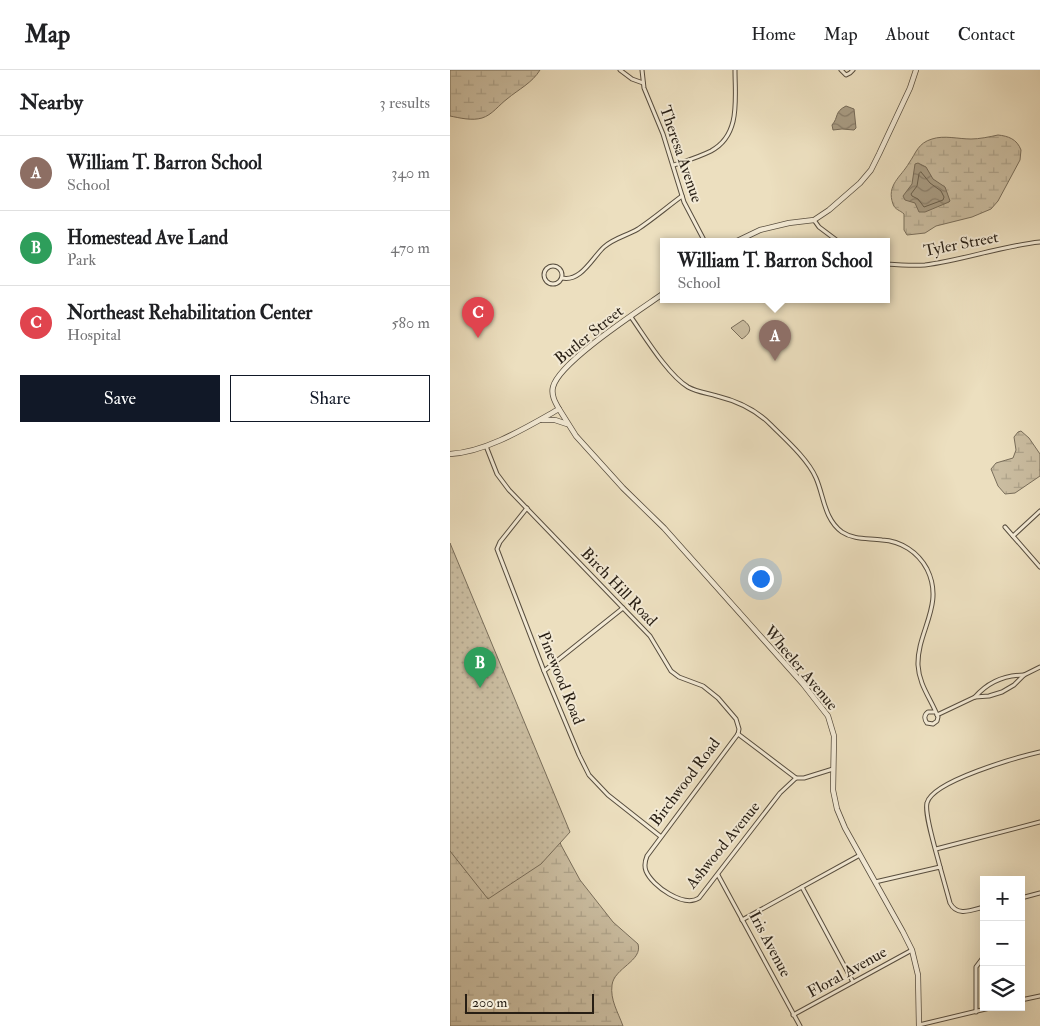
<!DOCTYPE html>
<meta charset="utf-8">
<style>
:root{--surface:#fff;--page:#f6f6f6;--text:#202124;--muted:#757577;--line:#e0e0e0;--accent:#111827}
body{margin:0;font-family:"IM FELL Double Pica",serif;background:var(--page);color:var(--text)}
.controls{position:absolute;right:15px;bottom:15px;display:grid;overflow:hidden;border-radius:0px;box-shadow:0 5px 20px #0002}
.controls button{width:45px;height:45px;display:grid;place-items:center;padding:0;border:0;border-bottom:1px solid var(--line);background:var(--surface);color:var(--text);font:25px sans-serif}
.scale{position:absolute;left:15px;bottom:12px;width:129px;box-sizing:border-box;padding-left:5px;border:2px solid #271e14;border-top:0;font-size:14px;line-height:18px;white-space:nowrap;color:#271e14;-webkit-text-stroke:4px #f3ead5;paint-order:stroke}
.you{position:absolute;left:310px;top:508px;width:18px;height:18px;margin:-12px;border:4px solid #fff;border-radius:50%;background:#1a73e8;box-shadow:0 0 0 8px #1a73e833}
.badge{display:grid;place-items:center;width:32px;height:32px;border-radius:50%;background:var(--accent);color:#fff;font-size:16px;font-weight:700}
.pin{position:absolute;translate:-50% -41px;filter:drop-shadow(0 1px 2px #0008)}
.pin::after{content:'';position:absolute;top:26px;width:18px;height:15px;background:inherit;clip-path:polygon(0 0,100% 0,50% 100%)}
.popup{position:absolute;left:210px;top:168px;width:230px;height:65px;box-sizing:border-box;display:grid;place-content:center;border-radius:0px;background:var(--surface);filter:drop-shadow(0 1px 4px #0005);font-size:16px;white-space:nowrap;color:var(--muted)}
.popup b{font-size:19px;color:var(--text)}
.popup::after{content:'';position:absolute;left:50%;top:100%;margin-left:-10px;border:10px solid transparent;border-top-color:var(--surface)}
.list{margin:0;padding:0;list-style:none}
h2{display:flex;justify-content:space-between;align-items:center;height:65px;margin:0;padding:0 20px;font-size:21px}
h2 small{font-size:16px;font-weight:400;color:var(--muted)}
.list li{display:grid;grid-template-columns:32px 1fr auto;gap:15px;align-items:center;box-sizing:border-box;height:75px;padding:0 20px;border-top:1px solid var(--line)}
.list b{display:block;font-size:19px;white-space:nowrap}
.list p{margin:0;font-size:16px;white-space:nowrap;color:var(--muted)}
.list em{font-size:16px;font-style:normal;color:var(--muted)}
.actions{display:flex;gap:10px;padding:15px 20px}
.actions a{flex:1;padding:11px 0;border:1px solid var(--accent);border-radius:0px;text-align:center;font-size:18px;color:var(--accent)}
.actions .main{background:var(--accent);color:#fff}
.icon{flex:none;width:28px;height:28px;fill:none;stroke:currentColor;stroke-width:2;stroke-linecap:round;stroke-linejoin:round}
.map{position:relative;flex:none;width:590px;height:956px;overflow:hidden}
header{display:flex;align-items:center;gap:30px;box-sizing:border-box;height:70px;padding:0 25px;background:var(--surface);border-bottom:1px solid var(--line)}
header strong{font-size:24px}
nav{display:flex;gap:28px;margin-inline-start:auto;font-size:18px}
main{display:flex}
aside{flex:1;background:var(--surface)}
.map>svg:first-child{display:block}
.grass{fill:#cbbea2;stroke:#796e5b}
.wetland{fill:url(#wetland-marsh);stroke:#796e5b}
.park{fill:url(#park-dots);stroke:#796e5b}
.water{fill:url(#water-waves);stroke:#756a58}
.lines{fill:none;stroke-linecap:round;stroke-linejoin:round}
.shore{stroke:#685e4c;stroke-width:1}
.minor-casing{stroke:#584e3f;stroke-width:5}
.tertiary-casing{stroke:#584e3f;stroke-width:6}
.minor{stroke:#f3ead5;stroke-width:3}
.tertiary{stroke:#f3ead5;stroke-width:4.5}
.labels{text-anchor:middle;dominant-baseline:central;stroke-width:4;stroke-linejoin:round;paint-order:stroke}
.street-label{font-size:16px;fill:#271e14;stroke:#f3ead5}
</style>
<header>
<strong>Map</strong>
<nav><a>Home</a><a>Map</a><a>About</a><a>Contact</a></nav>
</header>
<main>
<aside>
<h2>Nearby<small>3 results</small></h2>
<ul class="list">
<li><span class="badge" style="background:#8d6e63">A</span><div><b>William T. Barron School</b><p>School</p></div><em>340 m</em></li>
<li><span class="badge" style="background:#2e9e5b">B</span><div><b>Homestead Ave Land</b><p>Park</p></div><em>470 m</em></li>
<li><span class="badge" style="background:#e0444e">C</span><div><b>Northeast Rehabilitation Center</b><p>Hospital</p></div><em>580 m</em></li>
</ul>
<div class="actions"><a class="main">Save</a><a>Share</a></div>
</aside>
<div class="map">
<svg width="590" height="956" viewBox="0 0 590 956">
<defs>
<pattern id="wetland-marsh" width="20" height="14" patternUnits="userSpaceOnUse" patternTransform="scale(1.25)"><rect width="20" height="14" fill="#cbbea2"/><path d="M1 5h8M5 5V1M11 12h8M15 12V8" fill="none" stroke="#aea38b"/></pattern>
<pattern id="park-dots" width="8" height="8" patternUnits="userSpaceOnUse" patternTransform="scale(1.25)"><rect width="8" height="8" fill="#cbbea2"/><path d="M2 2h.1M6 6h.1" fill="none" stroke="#aea38b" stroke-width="1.8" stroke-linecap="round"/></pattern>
<pattern id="water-waves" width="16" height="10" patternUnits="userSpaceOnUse" patternTransform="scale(1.25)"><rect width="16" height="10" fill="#a99d85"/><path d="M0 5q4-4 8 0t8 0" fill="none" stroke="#8a7f6c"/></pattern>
</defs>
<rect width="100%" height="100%" fill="#ecdfbf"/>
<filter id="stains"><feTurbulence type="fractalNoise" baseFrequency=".004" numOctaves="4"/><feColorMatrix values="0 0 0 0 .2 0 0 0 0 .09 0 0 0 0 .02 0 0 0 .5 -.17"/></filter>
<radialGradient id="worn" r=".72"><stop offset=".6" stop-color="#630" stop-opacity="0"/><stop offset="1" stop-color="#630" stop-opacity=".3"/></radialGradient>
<path class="grass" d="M293,250C303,257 301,263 292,269L281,258Z"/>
<g class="wetland">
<path d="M0,0H90C82,13 69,19 57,29C49,35 42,45 32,48C22,51 10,48 0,46Z"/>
<path d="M548,65C558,66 567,69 571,80L570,90L548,131L541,139L522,147L486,156L475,163L457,165L454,160V144C450,140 445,140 443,134C436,115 451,107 459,93C466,83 468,73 482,69C494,65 508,69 521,69C529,69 539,67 548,65Z"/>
<polygon points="571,361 579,368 590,384 590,406 565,423 555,424 548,416 541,399 546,393 563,388 566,380 564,367 568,362"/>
<path d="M0,640L99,741L111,775L130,810L163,852L188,874C193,891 164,898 162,915C160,930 168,942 173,956H0Z"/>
</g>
<polygon class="park" points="0,473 120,762 91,794 38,829 0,781"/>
<g class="water">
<path d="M396,36L404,39L406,58L404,60L392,59L383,60L382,55C389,47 384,42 396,36Z"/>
<polygon points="468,93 476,97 483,109 495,117 500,131 499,132 475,142 469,142 465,133 455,130 453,126 462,114 465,94"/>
</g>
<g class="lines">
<polygon class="shore" points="471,102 480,113 491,121 494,127 493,130 474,137 468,129 462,126 461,124 467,116 469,104"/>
<g class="minor-casing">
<g id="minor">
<polyline points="170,0 182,9 193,13"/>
<polyline points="192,0 194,18 213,64 234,132 255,172"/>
<polyline points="391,0 396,5 400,3 403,0"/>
<path d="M224,95C236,91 249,87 261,81C291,65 285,29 285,0"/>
<polyline points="364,150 369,157 389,172"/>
<path d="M436,194C449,195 462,196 475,195C514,190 551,176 590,172"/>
<circle cx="103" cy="205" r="9"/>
<path d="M112,208C131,212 142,188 154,177C164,168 176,166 188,159C203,149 217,137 232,126"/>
<path d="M181,247C195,267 218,305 238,317C247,322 257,323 267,326C287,331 305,339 320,354C334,368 358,389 366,408C374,426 374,449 392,462C404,470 418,468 432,470C451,471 468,482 477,499C495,535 467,561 468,595C469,615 481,629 488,647L487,651L483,654L477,653C474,649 474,645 478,642H484"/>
<polyline points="36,376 47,404 59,420 200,566 221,601 229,607 253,616 268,628 286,649 289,659 288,664"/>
<polyline points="77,438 50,472 47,479 94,601 129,685 139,705 158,725 210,766"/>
<polyline points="555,457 590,497"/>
<polyline points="563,466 590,441"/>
<polyline points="94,601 173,538"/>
<path d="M525,627C538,612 555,605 574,605"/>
<polyline points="487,645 525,627 539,626 552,622 564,615 574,605 590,597"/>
<path d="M288,664L197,786C195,791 194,796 196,801C202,816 234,838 249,828L330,723L346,708"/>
<polyline points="288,664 346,708 354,708 383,699"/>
<polyline points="486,779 590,752"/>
<path d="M490,797C487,784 474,744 477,733C482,711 568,687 590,682"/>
<polyline points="268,805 350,956"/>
<path d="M425,812L490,797L500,833C507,847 522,840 534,837"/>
<polyline points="352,817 403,912"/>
<polyline points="571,828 590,823"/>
<polyline points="292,850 410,785"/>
<polyline points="571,930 590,926"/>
<polyline points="526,942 526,897 532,889"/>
<polyline points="343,945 462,880"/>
<polyline points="469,955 544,937"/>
</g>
</g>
<g class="tertiary-casing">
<g id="tertiary">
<polyline points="285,172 310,160 339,153 364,150 379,140 410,113 421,100 429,84 460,18 466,0"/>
<polyline points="109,339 126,366 173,418 214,458 353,614 378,646 384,666 383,720 387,739 395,758 453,862 462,880 468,905 469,956"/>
<polyline points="92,350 105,350 117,354"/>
<path d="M0,384C37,382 77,357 109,339C105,332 101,325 103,317C109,292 190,240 214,223"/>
</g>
</g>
<use href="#minor" class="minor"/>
<use href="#tertiary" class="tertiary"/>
</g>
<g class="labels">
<g class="street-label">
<text transform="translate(231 84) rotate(71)">Theresa Avenue</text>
<text transform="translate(511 174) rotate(-11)">Tyler Street</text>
<text transform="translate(139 265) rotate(-39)">Butler Street</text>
<text transform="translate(169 517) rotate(46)">Birch Hill Road</text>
<text transform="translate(351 598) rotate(50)">Wheeler Avenue</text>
<text transform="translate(111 608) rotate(68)">Pinewood Road</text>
<text transform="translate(235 712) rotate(-53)">Birchwood Road</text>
<text transform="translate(273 775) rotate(-51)">Ashwood Avenue</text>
<text transform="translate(320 874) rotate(62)">Iris Avenue</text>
<text transform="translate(397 902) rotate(-29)">Floral Avenue</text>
</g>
</g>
<rect width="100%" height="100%" filter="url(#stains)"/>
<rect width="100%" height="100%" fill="url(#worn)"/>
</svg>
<div class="controls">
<button>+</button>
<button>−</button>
<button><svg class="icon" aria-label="layers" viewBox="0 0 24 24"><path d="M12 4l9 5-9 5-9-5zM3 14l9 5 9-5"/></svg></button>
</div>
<div class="scale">200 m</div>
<div class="you"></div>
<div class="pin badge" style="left:325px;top:291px;background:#8d6e63">A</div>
<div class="popup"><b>William T. Barron School</b>School</div>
<div class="pin badge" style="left:30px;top:618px;background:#2e9e5b">B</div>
<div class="pin badge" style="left:28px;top:268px;background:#e0444e">C</div>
</div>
</main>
